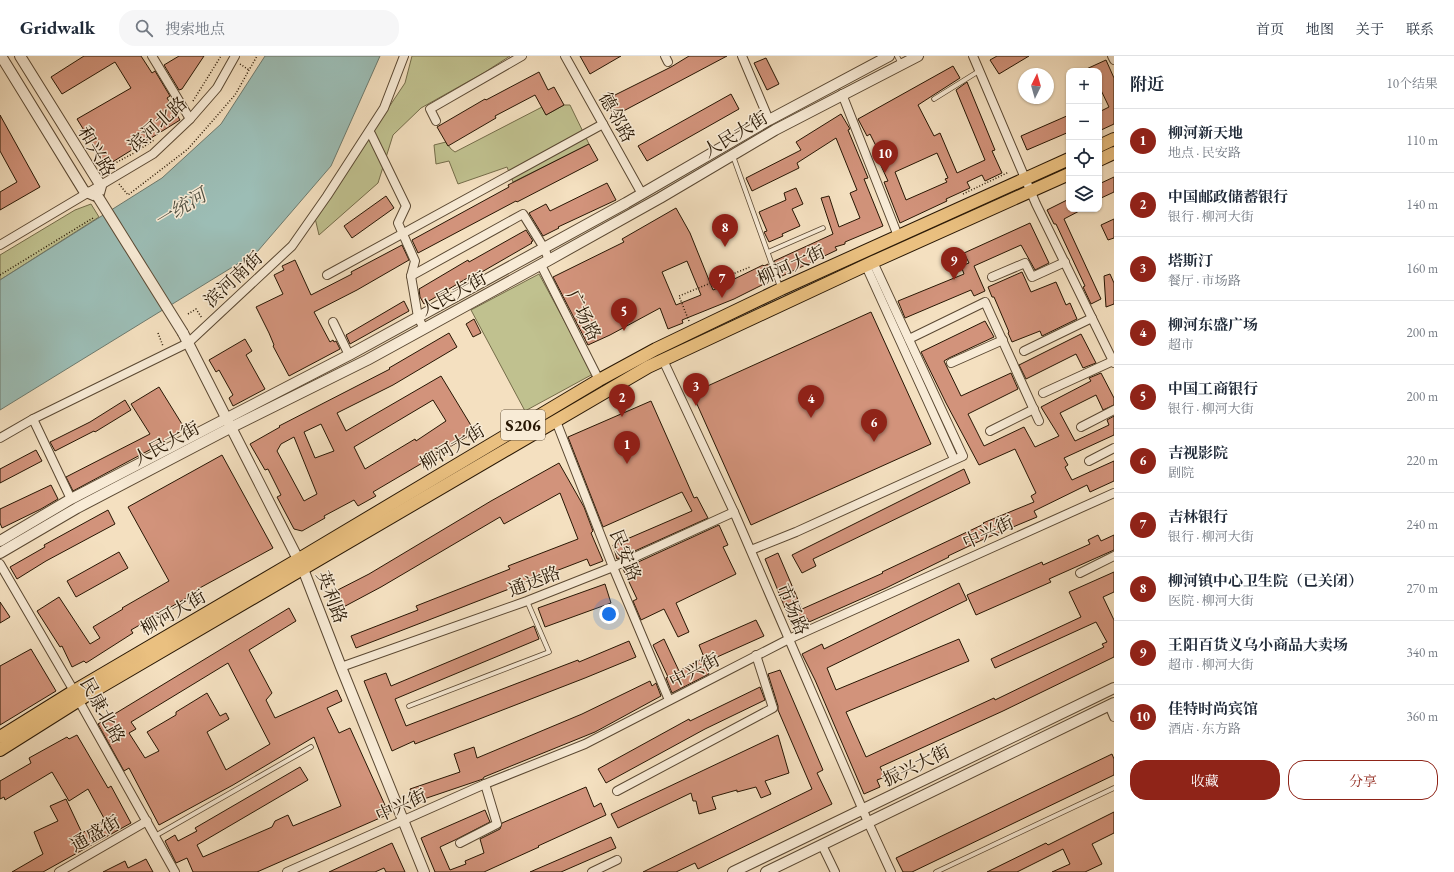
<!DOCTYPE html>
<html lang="zh">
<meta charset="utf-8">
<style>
:root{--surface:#fff;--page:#f6f6f7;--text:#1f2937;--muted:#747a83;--line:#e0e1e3;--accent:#8f2418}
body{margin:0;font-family:"EB Garamond","Noto Serif SC",serif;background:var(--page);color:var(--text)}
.controls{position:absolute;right:12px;top:12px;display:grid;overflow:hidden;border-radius:8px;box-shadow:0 1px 3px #0004}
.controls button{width:36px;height:36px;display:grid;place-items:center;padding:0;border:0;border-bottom:1px solid var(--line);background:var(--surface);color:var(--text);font:20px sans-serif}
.compass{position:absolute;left:1018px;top:12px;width:36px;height:36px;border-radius:50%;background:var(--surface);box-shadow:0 1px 3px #0004;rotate:5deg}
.you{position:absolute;left:609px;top:558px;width:14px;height:14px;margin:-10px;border:3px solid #fff;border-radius:50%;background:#1a73e8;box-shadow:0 0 0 6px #1a73e833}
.badge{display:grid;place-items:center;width:26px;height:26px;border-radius:50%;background:var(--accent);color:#fff;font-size:13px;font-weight:700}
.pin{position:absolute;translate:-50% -33px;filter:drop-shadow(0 1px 2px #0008)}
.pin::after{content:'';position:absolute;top:21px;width:14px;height:12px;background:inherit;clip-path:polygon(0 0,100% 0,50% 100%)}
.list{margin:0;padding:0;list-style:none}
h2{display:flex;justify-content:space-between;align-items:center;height:52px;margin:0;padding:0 16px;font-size:17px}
h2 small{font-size:13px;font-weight:400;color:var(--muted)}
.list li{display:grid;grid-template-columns:26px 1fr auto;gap:12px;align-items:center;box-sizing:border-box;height:64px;padding:0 16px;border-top:1px solid var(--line)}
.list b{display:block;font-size:15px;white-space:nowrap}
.list p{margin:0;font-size:13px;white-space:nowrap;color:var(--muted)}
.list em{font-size:13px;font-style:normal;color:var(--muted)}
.actions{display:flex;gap:8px;padding:12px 16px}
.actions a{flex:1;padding:9px 0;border:1px solid var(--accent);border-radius:16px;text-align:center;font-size:14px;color:var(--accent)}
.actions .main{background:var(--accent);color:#fff}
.icon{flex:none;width:22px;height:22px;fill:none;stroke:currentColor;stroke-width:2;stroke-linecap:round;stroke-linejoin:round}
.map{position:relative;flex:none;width:1114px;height:816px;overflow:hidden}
header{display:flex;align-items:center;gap:24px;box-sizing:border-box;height:56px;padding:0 20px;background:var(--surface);border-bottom:1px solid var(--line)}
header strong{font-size:19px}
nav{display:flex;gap:22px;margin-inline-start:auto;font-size:14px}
.search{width:280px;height:36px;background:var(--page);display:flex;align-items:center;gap:10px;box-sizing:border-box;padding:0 14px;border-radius:16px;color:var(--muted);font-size:15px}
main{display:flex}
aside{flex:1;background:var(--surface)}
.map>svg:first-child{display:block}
.green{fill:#c0c18f;stroke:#746c49}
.water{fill:#9cbdb5;stroke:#6d7a6e}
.building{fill:#d2937b;stroke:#271603;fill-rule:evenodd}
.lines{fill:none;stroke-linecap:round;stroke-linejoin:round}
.service-casing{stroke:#5a4832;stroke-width:5.5}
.minor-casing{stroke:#5a4832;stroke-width:10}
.tertiary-casing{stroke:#5a4832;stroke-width:12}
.primary-casing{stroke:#271603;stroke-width:14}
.path{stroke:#271603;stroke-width:1.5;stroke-dasharray:1 2;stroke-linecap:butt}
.service{stroke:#f8ebd6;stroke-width:4}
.minor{stroke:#f8ebd6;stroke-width:8}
.tertiary{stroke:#f8ebd6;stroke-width:10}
.primary{stroke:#eac080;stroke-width:12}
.tertiary-bridge-casing{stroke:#5a4832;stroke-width:12;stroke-linecap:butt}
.tertiary-bridge{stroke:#f8ebd6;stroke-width:10}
.labels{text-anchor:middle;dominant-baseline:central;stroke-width:3;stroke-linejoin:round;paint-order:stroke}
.shield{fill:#f8ebd6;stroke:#665642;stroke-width:1}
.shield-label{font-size:17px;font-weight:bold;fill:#271603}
.street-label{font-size:18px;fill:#271603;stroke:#f8ebd6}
.water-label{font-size:19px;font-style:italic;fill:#505041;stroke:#f8ebd6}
</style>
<header>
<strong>Gridwalk</strong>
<div class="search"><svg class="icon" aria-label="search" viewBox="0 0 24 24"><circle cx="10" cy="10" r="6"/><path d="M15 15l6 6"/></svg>搜索地点</div>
<nav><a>首页</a><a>地图</a><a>关于</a><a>联系</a></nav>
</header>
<main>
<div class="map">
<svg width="1114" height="816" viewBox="0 0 1114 816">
<rect width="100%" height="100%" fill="#f4e0c0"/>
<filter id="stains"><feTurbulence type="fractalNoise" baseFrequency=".005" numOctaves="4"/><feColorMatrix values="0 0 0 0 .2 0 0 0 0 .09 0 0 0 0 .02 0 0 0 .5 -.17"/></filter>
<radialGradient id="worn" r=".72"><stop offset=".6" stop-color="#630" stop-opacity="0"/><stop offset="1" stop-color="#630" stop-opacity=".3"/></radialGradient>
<g class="green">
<polygon points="412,0 510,0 485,16 421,52 393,79 378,127 319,179 315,162 405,27"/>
<polygon points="564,49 570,49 589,88 513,126 507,111 458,128 449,105 436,108 434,89 446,86 451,93 455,96 542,51 546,59"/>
<polygon points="91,148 99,161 0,224 0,199 75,154"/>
<polygon points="539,218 593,318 525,355 471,254"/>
</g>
<polygon class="water" points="265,0 380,0 331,110 257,196 0,354 0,224 162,122 221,68"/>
<g class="building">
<polygon points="84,0 141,0 152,17 155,15 170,40 167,42 180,64 106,110 77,63 131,32 115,6 62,38 51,21"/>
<polygon points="179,0 204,0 182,33 179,34 164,9"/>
<polygon points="580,0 621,0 590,18"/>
<polygon points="689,0 727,0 614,60 605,44 671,11"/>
<polygon points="997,0 1029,0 999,18 990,4"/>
<polygon points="766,2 779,28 767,34 754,7"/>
<polygon points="1106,4 1114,22 1114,68 1099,75 1099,56 1109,51 1099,30 1099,15 1082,15"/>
<path d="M953,10L960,22L918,49L934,80L940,77L957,117L985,104L956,34L967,26L995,94L992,95L1002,117L985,125L982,119L967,126L970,132L946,143L947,145L900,167L884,126L888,125L878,103L882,102L870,78L867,80L858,63ZM937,97L948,122L945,123L947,126L906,144L895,116Z"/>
<polygon points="539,16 548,34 554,31 564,49 546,59 535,39 495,60 496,62 448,90 437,71 485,43 486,44"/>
<polygon points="731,38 739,53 647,105 638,90"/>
<polygon points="841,58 850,73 848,74 868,122 864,123 883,170 845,186 845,188 835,191 837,194 780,221 774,205 833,178 821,142 829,140 839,171 860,162 850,137 857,134 836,82 797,107 799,112 752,135 746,122 801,94 796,86"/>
<polygon points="0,59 40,131 0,154 0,136 17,126 0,95"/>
<polygon points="1069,59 1069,76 1027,94 1021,80"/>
<polygon points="589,88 598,104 517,146 516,145 418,197 412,184 509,131 508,129"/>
<polygon points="1114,121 1114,136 1099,143 1099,128"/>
<polygon points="607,127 616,144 558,171 559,172 543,180 529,157 546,148 550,155"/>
<polygon points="796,132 803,148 792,153 800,170 782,178 783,180 769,186 764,176 767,175 759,156 786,144 784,137"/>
<polygon points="386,140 394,152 352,182 344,170"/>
<polygon points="1069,143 1069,153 1083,153 1064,163 1101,243 1091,248 1083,231 1085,230 1056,168 1054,168 1047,154"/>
<path d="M676,152L690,177L713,234L727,228L726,227L763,209L764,210L768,208L774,223L734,243L682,264L683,267L668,273L660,252L610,279L588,289L553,221L624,186L622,183ZM687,205L701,239L676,249L662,216Z"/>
<polygon points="1114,163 1114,182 1108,184 1101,169"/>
<polygon points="1030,167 1049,207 1035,214 1021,189 974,210 985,235 974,240 971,234 905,262 898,245 964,218 961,210 969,207 964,197"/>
<polygon points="526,174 533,185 531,186 532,187 480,217 479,215 424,248 420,241 419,233 468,204 469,206"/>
<polygon points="402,189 409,204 357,234 314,256 330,286 333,284 334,286 336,285 340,293 289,320 273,290 274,289 269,277 256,251 283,238 274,219 284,214 282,210 295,204 311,239 352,218 351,216"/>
<polygon points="1022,216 1031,236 1056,226 1066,249 1070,247 1077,263 1042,280 1040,275 1012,286 1008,277 1009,276 994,241 992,241 988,231"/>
<polygon points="1110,218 1114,227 1114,248 1106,251 1104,220"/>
<polygon points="404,245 409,255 350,288 346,279"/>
<polygon points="871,256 931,388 751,469 692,337"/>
<polygon points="474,263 481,277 473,281 466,268"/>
<polygon points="985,265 994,281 949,302 944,305 961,340 1011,317 1018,333 968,358 984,390 1024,371 1035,391 1059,380 1041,351 1091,325 1089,322 1101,317 1114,342 1114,349 1103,354 1096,339 1060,357 1075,385 1109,369 1107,364 1114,360 1114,379 1064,402 1068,409 1065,411 1072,424 1114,405 1114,425 1090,436 1087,429 1034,455 1037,461 984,483 948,500 949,501 886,532 809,566 807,562 792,569 765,503 778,497 802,553 883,517 882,516 984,468 983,467 1034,446 1031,440 1036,437 1015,393 979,409 946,347 921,296"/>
<path d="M449,277L457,291L393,329L337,357L346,375L441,320L475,376L373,436L376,440L358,450L354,444L324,460L325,462L302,475L294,473L277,441L281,439L268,413L265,414L250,388L280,371L279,370L390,313L389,312ZM433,344L446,365L416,385L415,383L365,413L354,391ZM321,368L334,395L315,402L304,376ZM294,381L317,438L304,445L277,395L281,388Z"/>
<polygon points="1081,278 1096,307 1083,312 1076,298 1026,323 1019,309"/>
<polygon points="245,283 252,295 246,299 265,333 233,350 229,342 233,339 219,314 216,316 209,304"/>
<polygon points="159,331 185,373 157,390 73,435 66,421 150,378 131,348"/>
<polygon points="125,344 131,354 95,376 94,375 55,395 50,386 90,366"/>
<polygon points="651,345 694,442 697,441 708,462 617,503 613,489 692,455 682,436 603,471 568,381"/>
<polygon points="36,394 42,405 0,427 0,413"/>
<polygon points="222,399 273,492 196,534 197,536 131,574 133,577 86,607 84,605 72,611 62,590 60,591 37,555 59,541 90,588 100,582 93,571 123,553 122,552 169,525 128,451"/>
<polygon points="559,407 584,451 593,475 591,477 603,505 590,510 587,503 356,592 351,580 418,554 416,550 510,513 508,510 578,483 560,437 504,468 500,461 381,531 336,555 328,539 369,518 491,445"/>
<polygon points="964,413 970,427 813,503 816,510 802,517 792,499"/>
<polygon points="51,429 58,443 41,453 2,472 0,467 0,453"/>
<polygon points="108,454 115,468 46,505 17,523 10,511 45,491 44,489"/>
<polygon points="719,469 728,489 723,491 736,518 676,547 689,576 678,581 664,553 641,564 633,545 637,543 623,513"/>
<polygon points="1098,479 1101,485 1114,479 1114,494 1049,523 1051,526 976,559 967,539 1042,506 1043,509 1090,488 1088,484"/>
<polygon points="119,496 128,512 76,541 67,525"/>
<polygon points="1114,516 1114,536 1103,541 1114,564 1114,601 1003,655 880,711 885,721 877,724 880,731 864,738 815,624 802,598 822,588 824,593 959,527 967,544 827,612 836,634 959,583 969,605 846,656 866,701 994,642 995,644 1104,591 1102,588 1107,586 1096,566 995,612 991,603 1081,561 1069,536"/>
<polygon points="605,528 611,547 545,571 538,552"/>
<polygon points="0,546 10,561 0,567"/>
<path d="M289,552L296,565L249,594L272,637L266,644L275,662L337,634L342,645L327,652L339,677L350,672L389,758L257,816H193L187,802L176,807L165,785L175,779L178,785L197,775L195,772L300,711L308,724L197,789L203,801L272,771L275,765L288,759L293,770L341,750L314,681L233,729L159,769L129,712L124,715L98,668ZM228,607L270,688L226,714L207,676L229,663L226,657L220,660L207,637L176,656V659L147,676L159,695L145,702L129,677L136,673L131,666Z"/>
<polygon points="756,564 764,580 706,606 699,589"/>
<polygon points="534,570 539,583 395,643 406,670 578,604 579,606 629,585 636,601 585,622 415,688 414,685 392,695 364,625 386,617 391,630"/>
<polygon points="664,583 679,615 702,603 709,618 672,637 666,622 668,621 653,589"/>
<polygon points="31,593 56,635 0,669 0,610"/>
<polygon points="780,614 823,714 817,717 832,748 698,813 695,807 676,816 643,816 812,733 778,654 778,650 768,618"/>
<polygon points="650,625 652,630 656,627 661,640 595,676 484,721 483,723 415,746 410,733 460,716 454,698 474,691 477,702 582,658"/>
<polygon points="760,631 765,644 705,673 606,727 598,713 689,663 690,665"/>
<polygon points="77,679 108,732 111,730 131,767 43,816 12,816 43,798 34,776 58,765 50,750 66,743 82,777 105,764 88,733 69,745 52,716 5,744 4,741 0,743 0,725 31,707 29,702 67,681 69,683"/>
<polygon points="778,679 789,717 765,725 771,738 761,742 756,731 737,736 737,734 712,741 716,753 699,758 696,745 693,745 691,737 618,772 611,758"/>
<polygon points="1112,698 1114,703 1114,719 912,816 903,816 896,802"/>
<polygon points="586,731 594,751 601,747 606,759 538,790 539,791 484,816 435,816 421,782 485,754 490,766 455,784 440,791 450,814 466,808 465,805 484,797 480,783 500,773 502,767"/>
<polygon points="1114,756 1114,777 1092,788 1102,808 1085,816 1052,816 1070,808 1063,793 1017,816 987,816 1046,787 1048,789"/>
<polygon points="611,781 616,792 561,816 530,816"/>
<polygon points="392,787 405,816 386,816 384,812 375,816 329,816"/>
<polygon points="146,803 153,816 103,816 125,805 128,812"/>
</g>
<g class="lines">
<g class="service-casing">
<g id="service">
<polyline points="897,0 901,8"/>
<polyline points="934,43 979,15"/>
<polyline points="733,100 780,231"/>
<polyline points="768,196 823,172"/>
<polyline points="409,650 549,596 527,545"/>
<polyline points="155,780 311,691"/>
<polyline points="936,816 1114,732"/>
</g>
</g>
<g class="minor-casing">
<g id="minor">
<polyline points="152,0 190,63"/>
<polyline points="565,0 642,138"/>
<polyline points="665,0 668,6"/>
<polyline points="742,0 769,64"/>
<polyline points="973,0 1036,148 1114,307"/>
<polyline points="1112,0 1114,4"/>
<polyline points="842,38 898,180"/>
<polyline points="436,65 430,53 522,0"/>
<polyline points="371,78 406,150 398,167 415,205 411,220 418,261 424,273"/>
<polyline points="0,189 153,98 190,63 217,32 235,0"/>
<polyline points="541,209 599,324"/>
<polyline points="866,210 954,403"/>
<polyline points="327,219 603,68"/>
<polyline points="411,220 523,158 544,192 549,204"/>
<polyline points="992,221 1025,207 1032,221 1065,206"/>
<polyline points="333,266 349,299"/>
<polyline points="909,283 985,246 1039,365"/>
<polyline points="1024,295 1092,262"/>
<polyline points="663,304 734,456 868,766 891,816"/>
<polyline points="951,307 1003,284"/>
<polyline points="1043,337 1113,305"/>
<polyline points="33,363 71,443"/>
<polyline points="556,365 613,511 669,644"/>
<polyline points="1081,371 1114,354"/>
<polyline points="990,375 1034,353"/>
<polyline points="0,382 33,363 188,287 292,190 327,140 384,52 404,0"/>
<polyline points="1089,405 1114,392"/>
<polyline points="751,494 796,476 963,400 873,206"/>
<polyline points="0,508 74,635 79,645 175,816"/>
<polyline points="1080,517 1114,500"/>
<polyline points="341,611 527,545 613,511 734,456"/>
<polyline points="1109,649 1114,661"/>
<polyline points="617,735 773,652 756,599"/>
<polyline points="460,787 497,768 485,728"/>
<polyline points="822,789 835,816"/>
<polyline points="59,816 147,765"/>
<polyline points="287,816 485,728 585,688 789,583 1114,437"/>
<polyline points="592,816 617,804"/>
</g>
</g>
<g class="tertiary-casing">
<g id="tertiary">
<polyline points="1,0 84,135 98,141 101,130 20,0"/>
<polyline points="183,277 303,513 341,611 424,816"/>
<polyline points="0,485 71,443 349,299 626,147 769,64 889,0"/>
<polyline points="0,497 77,452 228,373 367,304 549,204 660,142 775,74 918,0"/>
<polyline points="733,816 1114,632"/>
<polyline points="766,816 1114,647"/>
</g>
</g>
<g class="primary-casing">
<g id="primary">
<polyline points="1099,90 1114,83"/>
<polyline points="1099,104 1114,97"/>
<polyline points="0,681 74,635 299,503 599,324 656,293 781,233 1069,103"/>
<polyline points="0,694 92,636 648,311 873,206 1069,118"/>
</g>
</g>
<g class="path">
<polyline points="240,8 249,14"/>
<polyline points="193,45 221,0"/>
<polyline points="106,112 134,97 154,84"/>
<polyline points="119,128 128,139 188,93 235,39 257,0"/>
<polyline points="963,138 1009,116"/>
<polyline points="0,219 93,162"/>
<polyline points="188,258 196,253 202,262"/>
<polyline points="689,265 679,240 750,211"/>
<polyline points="158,277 163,290"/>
</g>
<use href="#service" class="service"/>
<use href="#minor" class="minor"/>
<use href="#tertiary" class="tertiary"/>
<use href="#primary" class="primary"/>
<g class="tertiary-bridge-casing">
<polyline id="tertiary-bridge" points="98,141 183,277"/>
</g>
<use href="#tertiary-bridge" class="tertiary-bridge"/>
</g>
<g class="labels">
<rect class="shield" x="501" y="354" width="44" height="30" rx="3"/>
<g class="shield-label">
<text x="523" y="369">S206</text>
</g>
<g class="street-label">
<text transform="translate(617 61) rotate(61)">德邻路</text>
<text transform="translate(157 68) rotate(-42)">滨河北路</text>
<text transform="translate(735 78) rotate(-31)">人民大街</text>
<text transform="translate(97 95) rotate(60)">和兴路</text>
<text transform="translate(791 209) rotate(-24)">柳河大街</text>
<text transform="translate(233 223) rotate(-43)">滨河南街</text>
<text transform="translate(453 237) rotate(-28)">人民大街</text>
<text transform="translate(584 259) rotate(63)">广场路</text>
<text transform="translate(166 387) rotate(-28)">人民大街</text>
<text transform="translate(452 391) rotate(-31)">柳河大街</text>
<text transform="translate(988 476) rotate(-24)">中兴街</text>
<text transform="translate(626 499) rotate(68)">民安路</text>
<text transform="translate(534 525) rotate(-21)">通达路</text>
<text transform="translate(332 541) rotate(69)">英利路</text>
<text transform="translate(793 553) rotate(67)">市场路</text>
<text transform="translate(173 556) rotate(-30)">柳河大街</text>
<text transform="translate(694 614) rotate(-27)">中兴街</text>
<text transform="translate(103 654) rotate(61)">民康北路</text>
<text transform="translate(916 709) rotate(-26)">振兴大街</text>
<text transform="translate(401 749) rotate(-24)">中兴街</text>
<text transform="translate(95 777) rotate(-30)">通盛街</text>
</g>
<g class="water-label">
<text transform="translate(180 152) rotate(-31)">一统河</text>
</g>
</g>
<rect width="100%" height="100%" filter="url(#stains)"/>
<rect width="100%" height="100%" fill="url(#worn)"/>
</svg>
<div class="controls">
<button>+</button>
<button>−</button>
<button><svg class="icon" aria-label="locate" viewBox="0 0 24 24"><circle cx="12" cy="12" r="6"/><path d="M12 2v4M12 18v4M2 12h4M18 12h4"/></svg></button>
<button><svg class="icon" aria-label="layers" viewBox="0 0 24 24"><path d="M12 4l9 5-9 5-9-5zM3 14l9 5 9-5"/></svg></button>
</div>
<svg class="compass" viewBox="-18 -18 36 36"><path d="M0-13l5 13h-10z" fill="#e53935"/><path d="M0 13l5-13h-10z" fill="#747a83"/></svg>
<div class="you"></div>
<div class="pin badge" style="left:627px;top:408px">1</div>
<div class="pin badge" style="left:622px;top:361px">2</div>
<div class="pin badge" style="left:696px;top:350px">3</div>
<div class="pin badge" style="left:811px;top:362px">4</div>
<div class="pin badge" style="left:624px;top:275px">5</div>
<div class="pin badge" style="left:874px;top:386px">6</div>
<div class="pin badge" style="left:722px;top:242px">7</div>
<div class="pin badge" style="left:725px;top:191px">8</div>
<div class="pin badge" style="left:954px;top:224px">9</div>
<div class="pin badge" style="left:885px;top:117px">10</div>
</div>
<aside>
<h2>附近<small>10个结果</small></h2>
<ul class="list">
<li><span class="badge">1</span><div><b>柳河新天地</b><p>地点 · 民安路</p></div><em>110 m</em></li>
<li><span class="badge">2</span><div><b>中国邮政储蓄银行</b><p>银行 · 柳河大街</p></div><em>140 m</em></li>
<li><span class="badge">3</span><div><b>塔斯汀</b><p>餐厅 · 市场路</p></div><em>160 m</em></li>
<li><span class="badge">4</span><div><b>柳河东盛广场</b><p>超市</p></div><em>200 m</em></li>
<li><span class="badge">5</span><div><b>中国工商银行</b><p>银行 · 柳河大街</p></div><em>200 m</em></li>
<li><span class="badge">6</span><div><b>吉视影院</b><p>剧院</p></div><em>220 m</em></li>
<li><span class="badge">7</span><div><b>吉林银行</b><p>银行 · 柳河大街</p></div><em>240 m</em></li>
<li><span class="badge">8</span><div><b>柳河镇中心卫生院（已关闭）</b><p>医院 · 柳河大街</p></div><em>270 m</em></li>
<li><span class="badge">9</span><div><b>王阳百货义乌小商品大卖场</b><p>超市 · 柳河大街</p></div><em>340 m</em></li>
<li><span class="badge">10</span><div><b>佳特时尚宾馆</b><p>酒店 · 东方路</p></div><em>360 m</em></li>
</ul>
<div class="actions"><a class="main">收藏</a><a>分享</a></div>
</aside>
</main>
